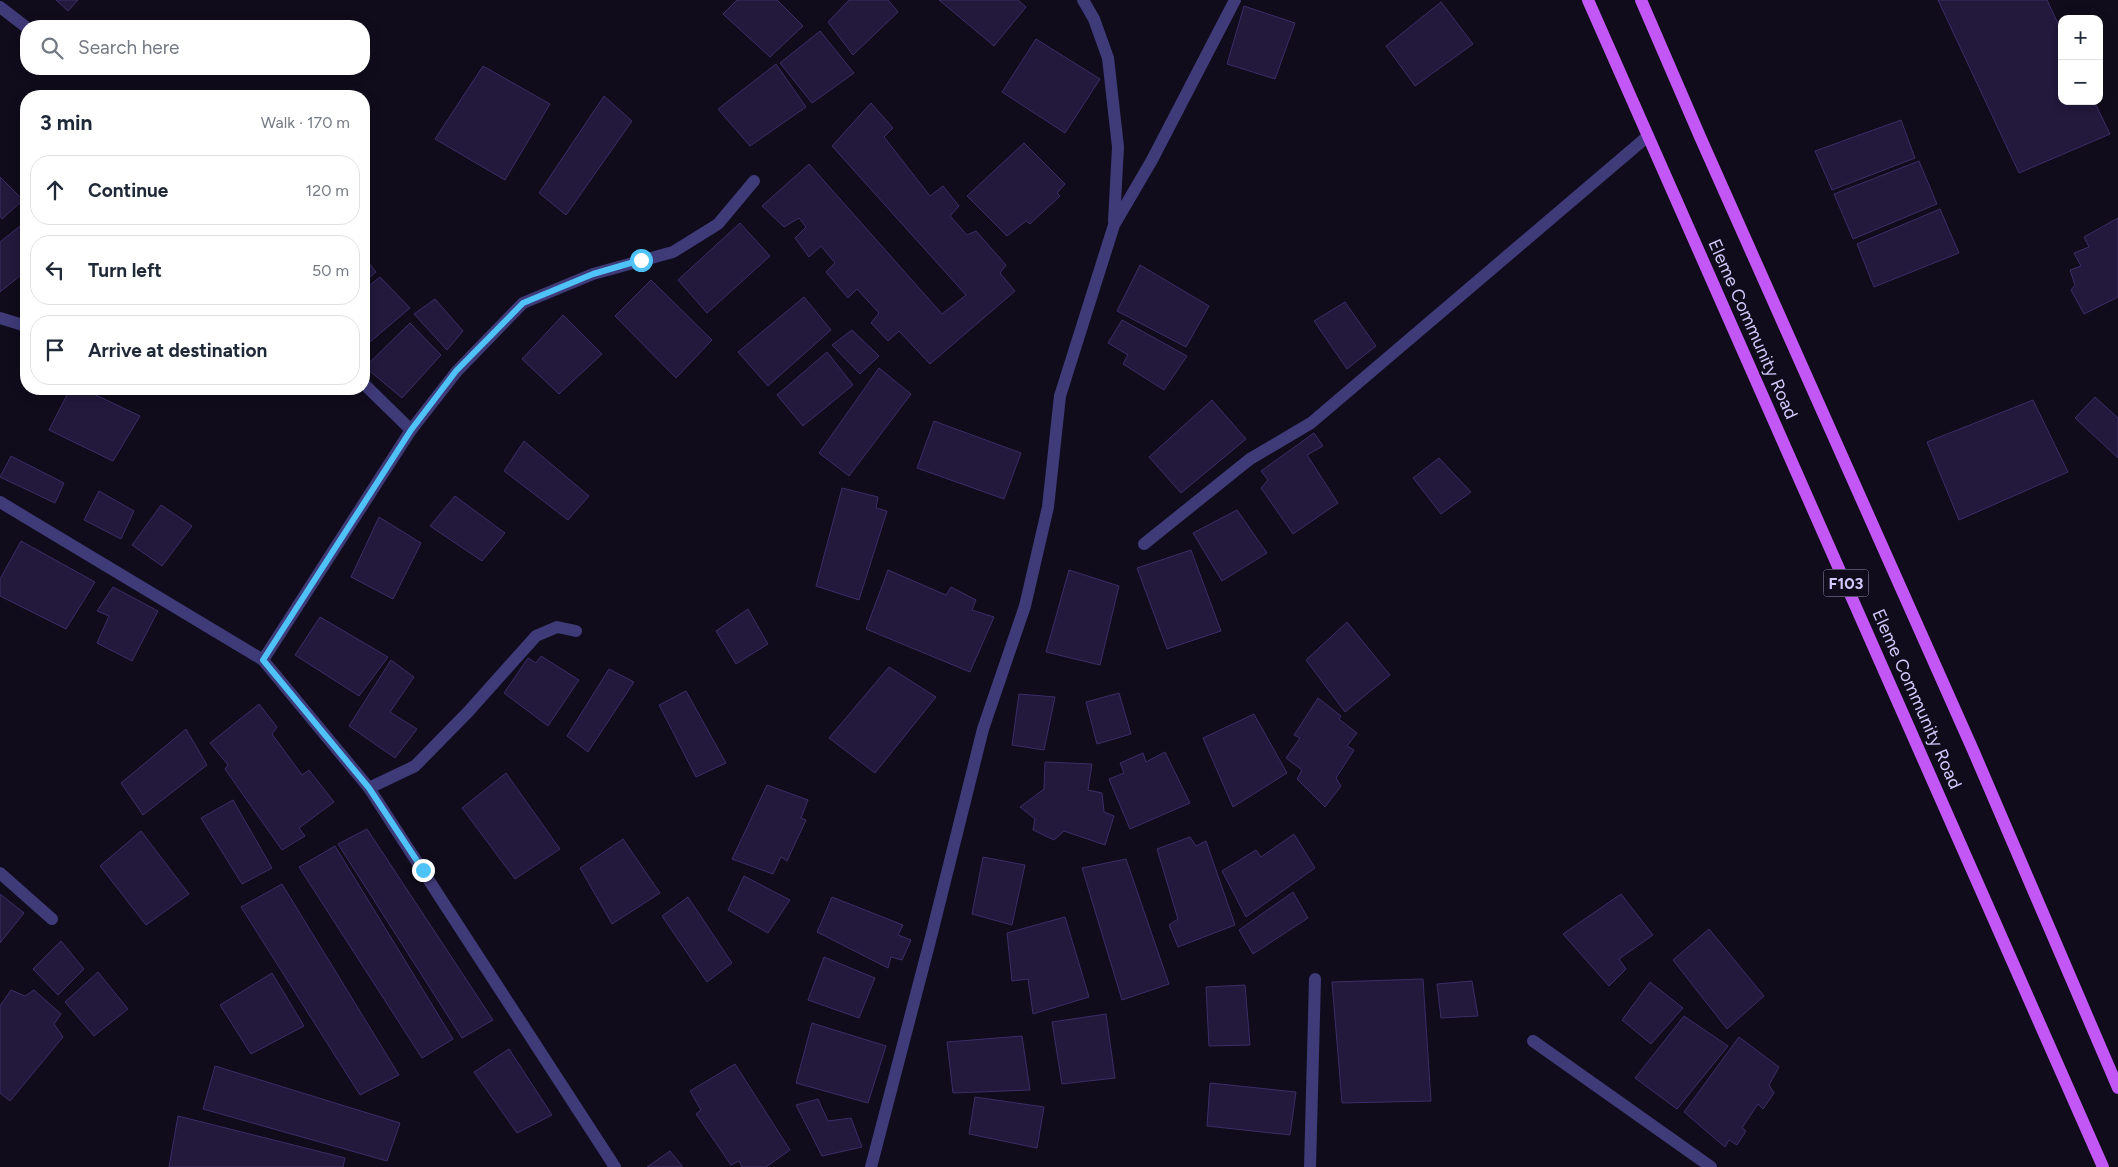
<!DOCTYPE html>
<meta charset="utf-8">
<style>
:root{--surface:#fff;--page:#f6f6f7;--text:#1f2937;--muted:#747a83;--line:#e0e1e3}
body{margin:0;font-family:Figtree,sans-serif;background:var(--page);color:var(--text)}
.controls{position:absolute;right:15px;top:15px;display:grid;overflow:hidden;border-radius:10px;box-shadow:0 2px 12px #0003}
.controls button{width:45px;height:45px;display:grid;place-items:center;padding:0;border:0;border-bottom:1px solid var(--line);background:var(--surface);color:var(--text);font:25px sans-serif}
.stop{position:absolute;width:15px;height:15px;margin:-11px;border:4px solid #4fc3f7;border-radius:50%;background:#fff}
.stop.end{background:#4fc3f7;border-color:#fff;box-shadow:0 1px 5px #0008}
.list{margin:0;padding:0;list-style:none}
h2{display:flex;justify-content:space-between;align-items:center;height:65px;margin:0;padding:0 20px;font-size:21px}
h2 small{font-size:16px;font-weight:400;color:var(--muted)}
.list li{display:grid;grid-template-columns:32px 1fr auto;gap:15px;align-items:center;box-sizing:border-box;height:70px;margin:0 10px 10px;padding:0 10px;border:1px solid var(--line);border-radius:20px}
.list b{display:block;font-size:19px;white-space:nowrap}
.list em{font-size:16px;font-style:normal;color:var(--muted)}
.icon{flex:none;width:28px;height:28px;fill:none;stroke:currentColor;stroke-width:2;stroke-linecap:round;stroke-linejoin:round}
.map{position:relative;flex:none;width:2118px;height:1167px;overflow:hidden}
.search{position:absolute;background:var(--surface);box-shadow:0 2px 12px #0003;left:20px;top:20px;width:350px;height:55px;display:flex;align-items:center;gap:12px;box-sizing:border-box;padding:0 18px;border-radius:20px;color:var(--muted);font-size:19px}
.panel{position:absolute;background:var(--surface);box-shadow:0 2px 12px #0003;left:20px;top:90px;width:350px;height:305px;border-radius:20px}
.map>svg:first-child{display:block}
.building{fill:#22193c;stroke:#3b2d66}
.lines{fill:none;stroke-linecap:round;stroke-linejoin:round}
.minor{stroke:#3f3a78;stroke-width:12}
.primary{stroke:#c357f6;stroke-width:12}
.route{stroke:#4fc3f7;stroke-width:6}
.labels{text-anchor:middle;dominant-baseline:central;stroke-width:5;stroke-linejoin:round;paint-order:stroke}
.shield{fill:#100c1c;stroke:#9891b9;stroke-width:1}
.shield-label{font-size:16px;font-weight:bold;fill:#d2cafc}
.street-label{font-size:18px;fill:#d2cafc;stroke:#100c1c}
</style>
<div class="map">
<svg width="2118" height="1167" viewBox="0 0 2118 1167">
<rect width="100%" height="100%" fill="#100c1c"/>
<g class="building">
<polygon points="56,0 78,0 68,11"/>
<polygon points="737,0 777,0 803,26 770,57 723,14"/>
<polygon points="849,0 888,0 898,12 853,55 828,22"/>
<polygon points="939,0 1018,0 1026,7 994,46"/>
<polygon points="1938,0 2047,0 2062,32 2062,101 2094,101 2110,134 2019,173"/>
<polygon points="1441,2 1473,44 1415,86 1386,46"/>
<polygon points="1244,6 1295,23 1275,79 1227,64"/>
<polygon points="820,31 854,73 812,103 780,63"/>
<polygon points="1036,39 1100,79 1065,133 1002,92"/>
<polygon points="776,64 806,107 750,146 718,109"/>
<polygon points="483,66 550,104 505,180 435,139"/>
<polygon points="604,96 632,121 566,215 539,193"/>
<polygon points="871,103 893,128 884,137 930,196 943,186 959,206 950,216 967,235 976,231 1006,265 1000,273 1015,291 930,364 899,331 888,341 871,323 879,313 857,289 848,298 826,272 835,263 821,246 809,257 795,238 806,227 799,218 784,227 762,206 809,164 942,314 966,295 832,146"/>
<polygon points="1901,120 1915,158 1832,190 1815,151"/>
<polygon points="1024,143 1065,184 1057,193 1060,196 1030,224 1026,221 1007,236 967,196"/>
<polygon points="1919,161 1937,204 1853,239 1834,194"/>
<polygon points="0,177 23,200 2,219 0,216"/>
<polygon points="1940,209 1959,253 1874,287 1857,244"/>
<polygon points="2118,218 2118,297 2084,314 2071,290 2075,285 2070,270 2081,266 2074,253 2089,247 2084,237"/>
<polygon points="25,222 26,271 0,292 0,242"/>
<polygon points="740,223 770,256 707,313 678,280"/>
<polygon points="364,257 376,272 364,282"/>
<polygon points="1140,265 1209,306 1186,347 1117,311"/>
<polygon points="380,277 410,308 364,347 364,290"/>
<polygon points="651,280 712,340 676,378 615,316"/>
<polygon points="804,297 831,330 768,386 738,352"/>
<polygon points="435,299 463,331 447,350 414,314"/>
<polygon points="1345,302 1376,346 1347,369 1314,321"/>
<polygon points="563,315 602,354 559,394 522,359"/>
<polygon points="1122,320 1187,356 1164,390 1123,364 1128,355 1108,343"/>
<polygon points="410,323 441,355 402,398 365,367"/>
<polygon points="852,330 879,356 860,374 832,345"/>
<polygon points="827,352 853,385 803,426 777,395"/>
<polygon points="879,368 911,394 849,476 819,453"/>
<polygon points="70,389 83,389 140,416 113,461 49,430"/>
<polygon points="2095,397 2118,418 2118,458 2075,418"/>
<polygon points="1212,400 1246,439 1181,493 1149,457"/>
<polygon points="2033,400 2068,472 1959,520 1927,442"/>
<polygon points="934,421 1021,453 1004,499 917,468"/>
<polygon points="1314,433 1323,446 1307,455 1338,503 1293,534 1261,488 1268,480 1261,471"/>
<polygon points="524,441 589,496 568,520 504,471"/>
<polygon points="11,456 64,483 55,503 0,477"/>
<polygon points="1439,458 1471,492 1441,514 1413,478"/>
<polygon points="842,488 878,497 876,508 887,511 859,600 816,586"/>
<polygon points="99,491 134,511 121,539 84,520"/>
<polygon points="455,496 505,533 482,561 430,526"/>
<polygon points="161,505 192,526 162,566 132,545"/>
<polygon points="1237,510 1267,553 1222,581 1193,533"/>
<polygon points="379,517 421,543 393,599 351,577"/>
<polygon points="21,541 95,582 66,629 0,596 0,579"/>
<polygon points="1191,550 1221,631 1167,649 1137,568"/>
<polygon points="888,570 946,595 951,587 976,600 972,610 994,617 970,672 866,629"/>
<polygon points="1069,570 1119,586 1100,665 1046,652"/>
<polygon points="113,587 158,611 132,661 97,643 109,616 97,611"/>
<polygon points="748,609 768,644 736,664 716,631"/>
<polygon points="320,617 388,657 359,696 295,655"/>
<polygon points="1347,622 1390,675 1345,712 1306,660"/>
<polygon points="541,656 579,680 548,726 504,693 528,658 536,663"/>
<polygon points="391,660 414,677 390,712 417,729 395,758 349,726"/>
<polygon points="889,667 936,697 875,773 829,738"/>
<polygon points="609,669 634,682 588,752 567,736"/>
<polygon points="686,691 726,763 696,777 659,705"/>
<polygon points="1119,693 1131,734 1097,744 1086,702"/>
<polygon points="1019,694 1055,697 1044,750 1012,745"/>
<polygon points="1318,698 1341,716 1339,719 1357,733 1347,746 1354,750 1336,778 1341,786 1325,807 1297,779 1302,770 1286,758 1300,738 1294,735"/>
<polygon points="259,704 277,727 272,734 302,775 309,770 334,802 299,828 305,836 282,850 225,769 228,765 210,743"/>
<polygon points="1254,714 1287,773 1233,807 1203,738"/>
<polygon points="186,729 207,765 143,815 121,783"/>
<polygon points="1165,752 1190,803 1130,829 1109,779 1124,773 1120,763 1143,753 1146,762"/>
<polygon points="1045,762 1092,764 1088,790 1102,793 1104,812 1114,816 1105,845 1064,831 1054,840 1033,830 1035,819 1020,807 1044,789"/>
<polygon points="506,773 560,849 515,879 462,808"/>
<polygon points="767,785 808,800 801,818 806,820 787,861 781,857 773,874 732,859"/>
<polygon points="233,800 272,868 242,884 201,818"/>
<polygon points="367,829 493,1020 462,1038 338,844"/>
<polygon points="141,831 189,894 146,925 100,866"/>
<polygon points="1294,834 1315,868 1246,917 1222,871 1256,850 1261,857"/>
<polygon points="1190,837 1196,846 1206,841 1235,925 1178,947 1169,925 1178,919 1157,849"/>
<polygon points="623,839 660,893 612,924 580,868"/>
<polygon points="335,846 453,1039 422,1058 299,867"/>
<polygon points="983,857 1025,865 1012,925 972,914"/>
<polygon points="1126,859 1169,984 1122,1000 1082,868"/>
<polygon points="744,876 790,900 768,933 728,910"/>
<polygon points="282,884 399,1075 360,1095 241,907"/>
<polygon points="1293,892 1308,918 1253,954 1239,930"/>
<polygon points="0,894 24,913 0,943"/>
<polygon points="1621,894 1653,935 1619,959 1626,969 1609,986 1563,934"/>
<polygon points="688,897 732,963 707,982 662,916"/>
<polygon points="832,897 903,925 898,935 911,940 902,960 891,957 888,968 817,932"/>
<polygon points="1065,917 1089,997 1033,1014 1028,979 1012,981 1007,933"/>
<polygon points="1709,929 1764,996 1727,1029 1673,960"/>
<polygon points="61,941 84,969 58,995 33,969"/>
<polygon points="824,957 875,978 859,1018 808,1000"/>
<polygon points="98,972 128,1009 94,1036 65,1002"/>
<polygon points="272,973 304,1026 251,1054 220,1005"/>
<polygon points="1423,979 1431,1101 1342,1103 1332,982"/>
<polygon points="1472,981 1478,1016 1441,1018 1437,984"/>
<polygon points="1650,982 1683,1008 1651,1044 1622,1020"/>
<polygon points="1245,985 1250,1045 1209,1046 1206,987"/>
<polygon points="11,990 25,996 34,990 61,1014 54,1024 63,1037 10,1101 0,1093 0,1006"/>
<polygon points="1106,1014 1115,1078 1062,1084 1052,1022"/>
<polygon points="1684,1016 1728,1046 1677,1109 1635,1078"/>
<polygon points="812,1023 886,1046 868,1103 796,1083"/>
<polygon points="1022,1036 1030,1090 953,1093 947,1042"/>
<polygon points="1739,1037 1779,1067 1769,1085 1774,1093 1763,1109 1758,1104 1742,1128 1746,1131 1737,1145 1729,1140 1725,1147 1684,1112"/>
<polygon points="509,1049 552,1115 517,1133 474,1072"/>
<polygon points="735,1064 790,1150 766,1167 742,1167 739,1161 731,1165 696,1114 701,1110 690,1091"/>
<polygon points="215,1066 400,1123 387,1161 203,1109"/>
<polygon points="1210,1083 1296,1092 1290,1135 1207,1126"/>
<polygon points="975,1097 1044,1107 1037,1148 969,1134"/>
<polygon points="818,1099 828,1121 851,1118 862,1147 822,1156 796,1105"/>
<polygon points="178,1116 345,1158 343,1167 169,1167"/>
<polygon points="670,1151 683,1167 647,1167"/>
</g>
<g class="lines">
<g class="minor">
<polyline points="1083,0 1094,19 1108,58 1118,147 1114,221"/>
<polyline points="0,7 26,27"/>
<polyline points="0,318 26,326"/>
<polyline points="364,384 411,430"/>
<polyline points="0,502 263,660 369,788 615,1167"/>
<polyline points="1144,544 1250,459 1311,423 1648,136"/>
<polyline points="263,660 411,430 457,371 523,303 593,274 673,252 718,224 754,181"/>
<polyline points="369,788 415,766 468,712 536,636 557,627 576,631"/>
<polyline points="0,873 52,919"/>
<polyline points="1533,1041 1711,1167"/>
<polyline points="871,1167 931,937 983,729 1025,606 1048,507 1060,396 1114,225 1152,160 1235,0"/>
<polyline points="1310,1167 1315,979"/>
</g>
<g class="primary">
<polyline points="1588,0 2103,1167"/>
<polyline points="1641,0 1701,139 1973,750 2118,1088"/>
</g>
</g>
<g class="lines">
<polyline class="route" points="423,870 369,788 263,660 411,430 456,371 523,303 593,274 641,260"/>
</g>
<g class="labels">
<rect class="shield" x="1823.5" y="569.5" width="45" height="27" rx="4"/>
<g class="shield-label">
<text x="1846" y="583">F103</text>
</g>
<g class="street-label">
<text transform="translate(1753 329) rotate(66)">Eleme Community Road</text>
<text transform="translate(1917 699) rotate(66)">Eleme Community Road</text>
</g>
</g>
</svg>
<div class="controls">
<button>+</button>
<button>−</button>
</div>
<div class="stop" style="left:641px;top:260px"></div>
<div class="stop end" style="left:423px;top:870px"></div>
<div class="search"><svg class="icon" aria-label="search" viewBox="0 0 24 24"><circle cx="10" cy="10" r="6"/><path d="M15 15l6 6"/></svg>Search here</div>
<section class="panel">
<h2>3 min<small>Walk · 170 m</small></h2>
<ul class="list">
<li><svg class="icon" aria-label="ahead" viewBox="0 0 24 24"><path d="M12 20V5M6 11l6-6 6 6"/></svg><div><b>Continue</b></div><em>120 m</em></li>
<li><svg class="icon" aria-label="left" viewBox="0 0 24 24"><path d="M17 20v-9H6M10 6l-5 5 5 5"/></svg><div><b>Turn left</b></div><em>50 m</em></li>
<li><svg class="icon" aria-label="arrive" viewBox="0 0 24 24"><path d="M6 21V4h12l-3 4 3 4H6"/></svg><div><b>Arrive at destination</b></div></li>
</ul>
</section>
</div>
